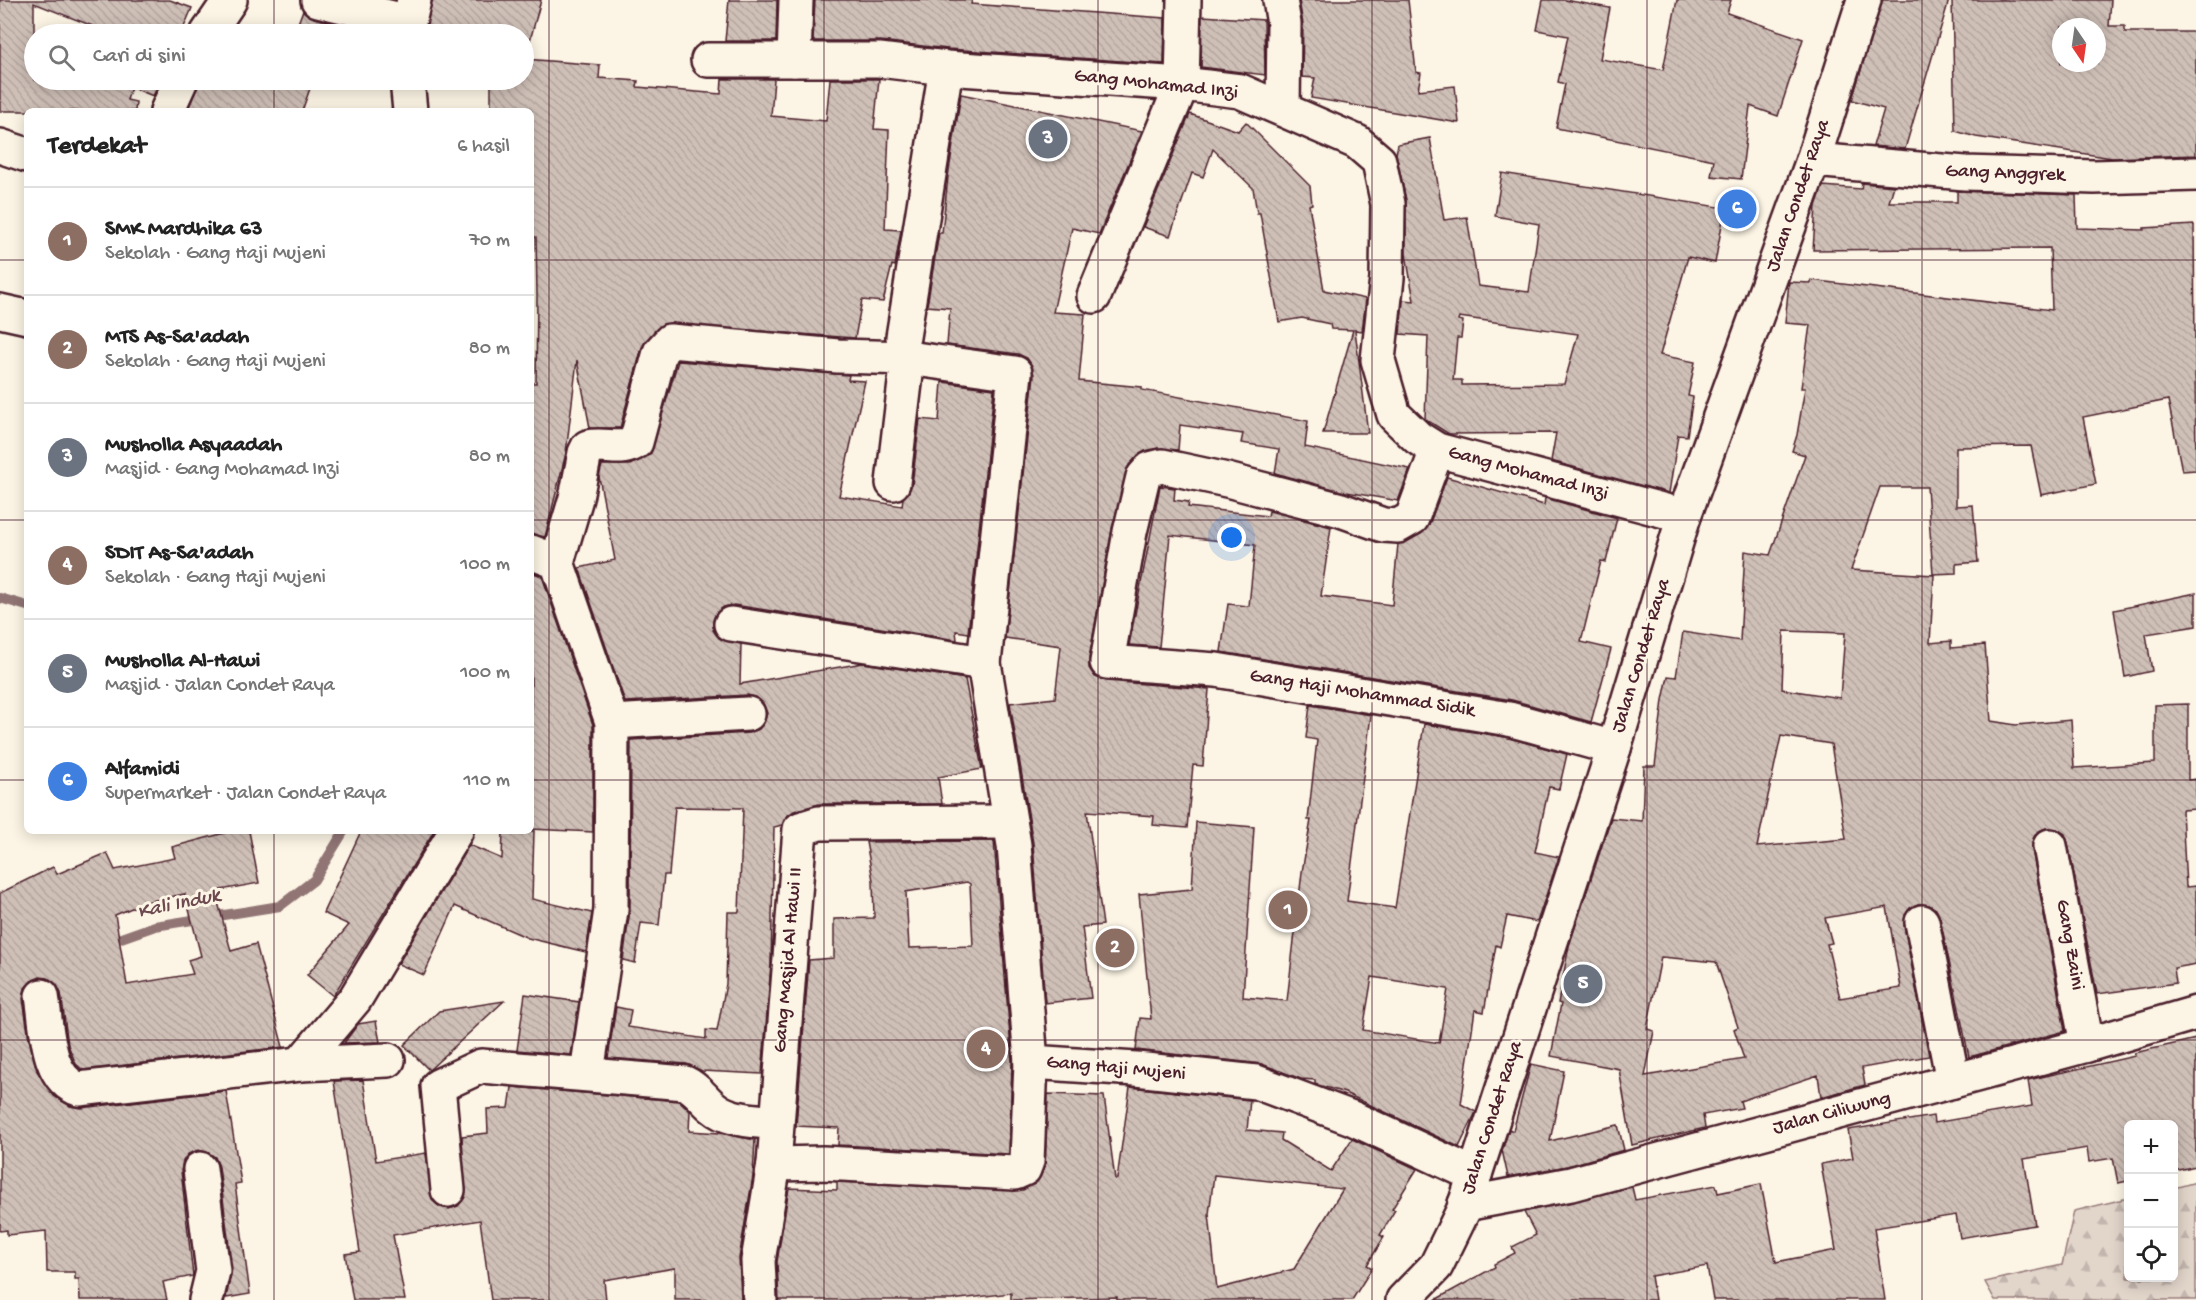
<!DOCTYPE html>
<html lang="id">
<meta charset="utf-8">
<style>
:root{--surface:#fff;--page:#f2f2f2;--text:#222;--muted:#767676;--line:#e0e0e0;--accent:#1f6fb2}
body{margin:0;font-family:"Gochi Hand",sans-serif;background:var(--page);color:var(--text)}
.controls{position:absolute;right:18px;bottom:18px;display:grid;overflow:hidden;border-radius:9px;box-shadow:0 3px 15px #0003}
.controls button{width:54px;height:54px;display:grid;place-items:center;padding:0;border:0;border-bottom:2px solid var(--line);background:var(--surface);color:var(--text);font:30px sans-serif}
.compass{position:absolute;left:2052px;top:18px;width:54px;height:54px;border-radius:50%;background:var(--surface);box-shadow:0 3px 15px #0003;rotate:167deg}
.you{position:absolute;left:1232px;top:538px;width:21px;height:21px;margin:-15px;border:4px solid #fff;border-radius:50%;background:#1a73e8;box-shadow:0 0 0 9px #1a73e833}
.badge{display:grid;place-items:center;width:39px;height:39px;border-radius:50%;background:var(--accent);color:#fff;font-size:20px;font-weight:700}
.pin{position:absolute;translate:-50% -50%;border:3px solid #fff;box-shadow:0 2px 6px #0006}
.list{margin:0;padding:0;list-style:none}
h2{display:flex;justify-content:space-between;align-items:center;height:78px;margin:0;padding:0 24px;font-size:26px}
h2 small{font-size:20px;font-weight:400;color:var(--muted)}
.list li{display:grid;grid-template-columns:39px 1fr auto;gap:18px;align-items:center;box-sizing:border-box;height:108px;padding:0 24px;border-top:2px solid var(--line)}
.list b{display:block;font-size:22px;white-space:nowrap}
.list p{margin:0;font-size:20px;white-space:nowrap;color:var(--muted)}
.list em{font-size:20px;font-style:normal;color:var(--muted)}
.icon{flex:none;width:33px;height:33px;fill:none;stroke:currentColor;stroke-width:2;stroke-linecap:round;stroke-linejoin:round}
.map{position:relative;flex:none;width:2196px;height:1300px;overflow:hidden}
.search{position:absolute;background:var(--surface);box-shadow:0 3px 15px #0003;left:24px;top:24px;width:510px;height:66px;display:flex;align-items:center;gap:15px;box-sizing:border-box;padding:0 21px;border-radius:33px;color:var(--muted);font-size:22px}
.panel{position:absolute;background:var(--surface);box-shadow:0 3px 15px #0003;left:24px;top:108px;width:510px;height:726px;border-radius:9px}
.map>svg:first-child{display:block}
.forest{fill:url(#forest-firs);stroke:#967a7a;stroke-width:1.5}
.lines{fill:none;stroke-linecap:round;stroke-linejoin:round}
.stream{stroke:#917474;stroke-width:10}
.building{fill:url(#building-back-hatch);stroke:#4a1f2b;stroke-width:1.5;fill-rule:evenodd}
.minor-casing{stroke:#4a1f2b;stroke-width:38}
.minor{stroke:#fcf5e5;stroke-width:33}
.grid{fill:none;stroke:#4a1f2b;stroke-width:1.5;stroke-opacity:0.55}
.labels{text-anchor:middle;dominant-baseline:central;stroke-width:6;stroke-linejoin:round;paint-order:stroke}
.street-label{font-size:20px;fill:#4a1f2b;stroke:#fcf5e5}
.water-label{font-size:21px;font-style:italic;fill:#6d4950;stroke:#fcf5e5}
</style>
<div class="map">
<svg width="2196" height="1300" viewBox="0 0 2196 1300">
<defs>
<pattern id="forest-firs" width="22" height="20" patternUnits="userSpaceOnUse" patternTransform="scale(1.5)"><rect width="22" height="20" fill="#e2d5ca"/><path d="M5 1l3.5 6h-7zM16 11l3.5 6h-7z" fill="#c3b6ae"/></pattern>
<pattern id="building-back-hatch" width="6" height="6" patternUnits="userSpaceOnUse" patternTransform="scale(1.5)"><rect width="6" height="6" fill="#cfc0b7"/><path d="M-1 5l2 2M0 0l6 6M5-1l2 2" fill="none" stroke="#b3a59e"/></pattern>
</defs>
<rect width="100%" height="100%" fill="#fcf5e5"/>
<filter id="ink" filterUnits="userSpaceOnUse"><feTurbulence type="fractalNoise" baseFrequency=".0167" numOctaves="2"/><feDisplacementMap in="SourceGraphic" scale="12" xChannelSelector="R" yChannelSelector="G"/><feConvolveMatrix kernelMatrix="1 2 1 2 8 2 1 2 1" color-interpolation-filters="sRGB"/></filter>
<g filter="url(#ink)">
<polygon class="forest" points="2196,1182 2196,1300 1995,1300 1985,1282 2062,1265 2074,1211 2128,1198 2128,1278 2174,1278 2174,1188"/>
<g class="lines">
<g class="stream">
<polyline points="0,598 27,606"/>
<polyline points="107,943 155,926 280,906 314,880 344,831"/>
</g>
</g>
<g class="building">
<polygon points="0,0 170,0 192,8 181,34 113,34 34,3 34,80 55,80 88,89 91,80 161,80 153,96 131,87 127,100 136,102 135,111 0,111"/>
<polygon points="432,0 541,0 525,59 600,65 599,78 638,81 637,87 721,94 722,79 774,79 771,116 826,121 830,79 879,79 874,129 889,130 885,229 901,230 895,266 892,265 883,302 862,300 855,338 663,324 642,347 620,428 590,428 577,360 566,453 545,537 531,534 531,383 536,383 537,296 536,237 531,237 531,111 491,111 491,80 524,80 524,34 423,34"/>
<polygon points="729,0 777,0 776,41 725,41"/>
<polygon points="815,0 972,0 971,4 1165,18 1164,64 948,49 881,41 813,41"/>
<polygon points="1299,0 1408,0 1416,72 1421,73 1418,90 1455,86 1459,123 1311,98 1315,78 1302,77 1303,24"/>
<polygon points="1543,0 1565,0 1610,8 1600,59 1663,70 1677,0 1731,0 1727,13 1803,39 1778,116 1750,106 1741,179 1711,176 1714,160 1556,128 1565,84 1558,82 1568,36 1537,30"/>
<polygon points="1882,0 1949,0 1905,149 1873,146 1884,109 1852,100"/>
<path d="M1952,0H2111L2109,26H2125V32H2196V155L2112,158L1976,137L1955,131ZM2061,27H2097V63H2061Z"/>
<polygon points="303,10 314,18 381,34 294,34"/>
<polygon points="1202,16 1264,20 1265,75 1201,67"/>
<polygon points="200,80 313,80 302,111 192,111 188,109"/>
<polygon points="961,94 1142,131 1099,234 1072,228 1053,312 1085,314 1079,381 1142,387 1142,390 1308,421 1305,447 1410,469 1398,501 1341,491 1275,473 1279,449 1241,443 1243,434 1180,425 1178,450 1158,448 1145,451 1129,465 1112,529 1089,659 1089,668 1095,677 1106,681 1209,689 1203,766 1193,765 1187,828 1153,825 1154,816 1087,811 1103,925 1082,927 1091,998 1045,1003 1033,843 1010,703 1055,698 1061,646 1005,638 1034,375 1032,366 1027,358 1018,354 947,345 950,308 927,306 939,233 942,233 948,177"/>
<polygon points="1190,114 1238,131 1246,122 1310,186 1312,204 1309,205 1324,290 1366,299 1362,331 1355,330 1368,433 1323,433 1353,330 1331,329 1330,324 1302,318 1279,322 1260,213 1257,213 1253,188 1213,149 1203,177 1192,173 1170,236 1143,227"/>
<path d="M1430,138L1444,220L1467,217L1478,286L1529,292L1539,224L1495,216L1502,173L1725,208L1715,263L1688,257L1660,355L1695,362L1688,396L1693,397L1687,436L1678,435L1669,493L1551,461L1556,433L1449,434L1425,419L1428,336L1400,334L1403,300L1414,301L1406,254V200L1396,154L1398,144ZM1459,317L1578,334L1564,384L1462,385V380H1453L1457,338H1461L1463,321L1458,320Z"/>
<path d="M1862,183L1894,186L1889,202H1957V191L2076,195L2077,228L2144,230V228L2194,225L2196,470L2182,471L2168,400L2083,417L2096,484L2041,495L2031,446L1956,447V506L1973,505L1978,562L1956,564V573L1933,574L1927,487H1880L1851,570L1934,575L1930,643L1951,641V648L1985,645L1991,721L2016,725L2071,720L2074,768L2155,763V705L2188,704V780L2196,779V809L2182,810L2186,887L2196,886V964L2174,968L2176,983L2097,994L2068,843L2065,834L2057,829L2046,828L2037,832L2033,839L2032,849L2065,1031L1969,1057L1940,918L1936,909L1929,905L1918,904L1910,908L1905,915L1904,926L1929,1056L1862,1068L1865,1085L1821,1097L1818,1075L1740,1101L1742,1108L1703,1115L1705,1128L1632,1145L1619,1069L1551,1056L1561,1004L1558,1003L1569,946L1611,818L1642,821L1644,766H1655L1663,700L1668,676L1676,677L1683,632L1740,641L1745,551L1770,555L1805,455L1792,451L1797,435L1805,388H1801L1810,325L1785,323L1789,282L1811,283V280L2052,310L2050,248L1813,250L1816,206L1823,186L1861,189ZM1784,631L1845,633L1840,698L1782,689ZM1781,736L1831,744L1846,839L1757,847ZM1887,907L1901,988L1840,998L1827,944L1832,943L1825,918ZM1661,957L1716,962L1738,1027L1734,1029L1744,1059L1645,1076L1654,1031L1647,1029Z"/>
<polygon points="678,361 849,375 848,380 865,381 839,496 902,506 903,498 912,485 920,419 939,421 942,382 994,389 968,633 956,631 957,640 734,605 724,607 716,613 713,621 713,630 719,638 741,644 740,684 863,663 965,679 982,769 938,777 942,804 819,804 794,811 786,817 782,825 774,827 771,964 762,1074 702,1071 687,1064 608,1058 616,1007 631,1010 628,1027 706,1039 706,1030 717,1031 726,984 728,912 739,912 743,808 675,807 669,875 664,875 659,925 641,923 635,963 623,960 630,910 631,740 749,733 759,729 764,723 767,713 763,703 756,697 747,695 625,702 579,568 615,560 599,477 602,465 630,465 651,453"/>
<polygon points="1447,477 1544,505 1545,498 1617,518 1606,562 1601,561 1581,642 1611,649 1591,722 1512,700 1221,652 1228,604 1249,606 1255,545 1170,535 1159,647 1129,645 1160,486 1175,488 1174,500 1189,502 1188,507 1268,516 1269,511 1331,527 1321,596 1392,605 1398,544 1421,534 1429,525"/>
<polygon points="531,572 542,576 593,725 593,832 531,829"/>
<polygon points="2196,593 2196,626 2146,634 2152,671 2125,677 2114,610"/>
<path d="M1310,705L1371,715L1347,901L1395,908L1424,724L1505,737L1567,754L1559,789L1549,787L1535,852L1559,857L1537,922L1507,916L1500,947L1496,945L1484,1012L1475,1010L1461,1104L1476,1112L1459,1147L1345,1093L1315,1084V1080L1301,1079L1262,1064L1136,1050L1140,1018L1151,1019L1139,894L1192,889L1196,822L1254,827L1243,997L1287,1001L1302,872L1311,820H1308L1317,740L1306,738ZM1372,977L1448,989L1439,1043L1363,1030Z"/>
<path d="M232,831H249L259,883L215,891L231,951L256,944L283,1047L83,1070L76,1064L68,1045L61,993L56,984L48,978L40,977L31,981L25,988L23,999L29,1039L37,1071L54,1096L70,1106L81,1108L226,1091L241,1183L235,1184L250,1294L226,1298L232,1269L219,1167L215,1157L207,1152L198,1150L188,1154L183,1161L181,1171L193,1276L163,1282L167,1300H80L79,1279H75V1272H47L46,1231L7,1235V1230L0,1231V893L53,867L57,874L107,853L115,870L175,858L172,847ZM185,894L201,956L188,960L193,974L127,985L115,915L146,902Z"/>
<polygon points="361,831 434,831 333,996 307,975 349,925 323,913"/>
<polygon points="503,831 534,831 532,899 592,913 586,952 528,938 455,906 424,975 398,964 469,845 502,859"/>
<path d="M994,841L1012,1062L1009,1154L838,1145L839,1128L796,1126L809,960L834,958V919L874,918L873,880L866,842ZM967,882L970,884L973,946L909,948L906,892Z"/>
<polygon points="525,994 579,1002 571,1055 517,1050"/>
<polygon points="504,1001 429,1070 404,1045 439,1011"/>
<polygon points="376,1021 380,1042 344,1043 358,1024"/>
<polygon points="2196,1039 2196,1166 2174,1171 2174,1125 2128,1125 2128,1181 2118,1183 2113,1158 2089,1162 2087,1148 2024,1159 2035,1225 1960,1238 1956,1215 1874,1228 1885,1300 1713,1300 1707,1266 1651,1276 1655,1300 1435,1300 1495,1267 1494,1264 1515,1253 1512,1247 1536,1235 1524,1212 1632,1187 1635,1200 1716,1185 1718,1193 1761,1184 1776,1262 1836,1250 1821,1164 1853,1158 1848,1130 1933,1116 1934,1123 2032,1106 2028,1080 2135,1056 2134,1053"/>
<polygon points="1531,1064 1564,1071 1550,1141 1618,1125 1624,1150 1567,1166 1508,1177 1502,1150 1509,1129 1513,1131"/>
<polygon points="363,1080 376,1161 426,1153 432,1200 440,1207 449,1209 458,1206 465,1197 462,1136 488,1133 487,1109 509,1108 512,1087 680,1101 690,1111 689,1131 720,1133 755,1140 753,1176 739,1258 741,1300 675,1300 675,1268 604,1280 606,1300 491,1300 480,1220 393,1235 405,1300 353,1300 345,1254 360,1252 334,1081"/>
<path d="M1130,1087L1250,1100L1247,1130L1282,1133L1281,1140L1331,1171L1352,1139L1417,1169L1392,1209L1395,1210L1380,1235L1384,1237L1367,1265L1372,1268L1352,1300H1117V1297L1011,1300V1293L951,1300H779L777,1262L789,1188L837,1190V1182L1023,1190L1037,1182L1045,1167L1048,1094L1104,1096L1115,1179H1117ZM1214,1175L1343,1189L1294,1269L1217,1289L1209,1214Z"/>
</g>
<g class="lines">
<g class="minor-casing">
<g id="minor">
<polyline points="318,0 409,22 414,0"/>
<polyline points="1280,0 1284,24 1283,108"/>
<polyline points="207,34 230,0"/>
<polyline points="708,60 879,60 946,68 1182,84 1240,91 1357,142 1379,161 1388,204 1387,278 1378,360 1394,415 1418,438 1437,450 1684,516"/>
<polyline points="794,60 796,0"/>
<polyline points="407,80 410,111"/>
<polyline points="167,111 181,80"/>
<polyline points="0,146 27,155"/>
<polyline points="1813,160 1965,173 2094,177 2196,174"/>
<polyline points="1094,296 1182,84 1184,0"/>
<polyline points="0,311 27,317"/>
<polyline points="903,337 946,68"/>
<polyline points="1437,450 1412,518 1398,526 1383,525 1341,510 1227,480 1162,466 1150,469 1143,477 1130,532 1107,662 1216,670 1509,719 1614,748"/>
<polyline points="893,483 908,358"/>
<polyline points="531,552 557,562 612,722 611,910 587,1073"/>
<path d="M557,562L576,498L585,453L588,447C604,443 623,452 636,442L660,352L670,341L838,356L908,358L1015,373L984,663L1014,845L1031,1062L1136,1069L1256,1082L1352,1118L1475,1175"/>
<polyline points="731,624 984,663"/>
<polyline points="612,722 748,714"/>
<polyline points="2050,846 2087,1045"/>
<polyline points="1922,922 1953,1081"/>
<path d="M42,996C47,1025 46,1079 79,1089L300,1064L388,1060"/>
<polyline points="300,1064 355,999 456,831"/>
<polyline points="774,1164 823,1163 1015,1173 1024,1169 1027,1161 1031,1062"/>
<polyline points="200,1169 213,1271 206,1300"/>
<path d="M448,1190L438,1086L481,1066L685,1083C698,1089 703,1099 713,1107C729,1121 755,1120 776,1123"/>
<polyline points="1465,1204 1571,1184 2087,1045 2196,1013"/>
<polyline points="760,1300 758,1261 774,1164 800,829 819,823 1010,822"/>
<polyline points="1403,1300 1436,1266 1463,1211 1614,748 1684,516 1813,160 1864,0"/>
</g>
</g>
<use href="#minor" class="minor"/>
</g>
</g>
<path class="grid" d="M274,0V34M549,0V1300M824,0V1300M1098,0V1300M1372,0V1300M1647,0V1300M1922,0V1300M274,80V111M0,260H27M531,260H2196M0,520H27M531,520H2196M0,780H27M531,780H2196M274,831V1300M0,1040H2196"/>
<g class="labels">
<g class="street-label">
<text transform="translate(1156 85) rotate(6)">Gang Mohamad Inzi</text>
<text transform="translate(2005 174) rotate(2)">Gang Anggrek</text>
<text transform="translate(1799 196) rotate(-71)">Jalan Condet Raya</text>
<text transform="translate(1528 474) rotate(15)">Gang Mohamad Inzi</text>
<text transform="translate(1642 656) rotate(-73)">Jalan Condet Raya</text>
<text transform="translate(1362 694) rotate(9)">Gang Haji Mohammad Sidik</text>
<text transform="translate(2069 945) rotate(80)">Gang Zaini</text>
<text transform="translate(789 960) rotate(-85)">Gang Masjid Al Hawi II</text>
<text transform="translate(1116 1069) rotate(5)">Gang Haji Mujeni</text>
<text transform="translate(1832 1114) rotate(-15)">Jalan Ciliwung</text>
<text transform="translate(1493 1118) rotate(-72)">Jalan Condet Raya</text>
</g>
<g class="water-label">
<text transform="translate(179 905) rotate(-12)">Kali Induk</text>
</g>
</g>
</svg>
<div class="controls">
<button>+</button>
<button>−</button>
<button><svg class="icon" aria-label="locate" viewBox="0 0 24 24"><circle cx="12" cy="12" r="6"/><path d="M12 2v4M12 18v4M2 12h4M18 12h4"/></svg></button>
</div>
<svg class="compass" viewBox="-18 -18 36 36"><path d="M0-13l5 13h-10z" fill="#e53935"/><path d="M0 13l5-13h-10z" fill="#767676"/></svg>
<div class="you"></div>
<div class="pin badge" style="left:1288px;top:910px;background:#8d6e63">1</div>
<div class="pin badge" style="left:1115px;top:948px;background:#8d6e63">2</div>
<div class="pin badge" style="left:1048px;top:139px;background:#6b7280">3</div>
<div class="pin badge" style="left:986px;top:1049px;background:#8d6e63">4</div>
<div class="pin badge" style="left:1583px;top:984px;background:#6b7280">5</div>
<div class="pin badge" style="left:1737px;top:209px;background:#3f7fe0">6</div>
<div class="search"><svg class="icon" aria-label="search" viewBox="0 0 24 24"><circle cx="10" cy="10" r="6"/><path d="M15 15l6 6"/></svg>Cari di sini</div>
<section class="panel">
<h2>Terdekat<small>6 hasil</small></h2>
<ul class="list">
<li><span class="badge" style="background:#8d6e63">1</span><div><b>SMK Mardhika 63</b><p>Sekolah · Gang Haji Mujeni</p></div><em>70 m</em></li>
<li><span class="badge" style="background:#8d6e63">2</span><div><b>MTS As-Sa'adah</b><p>Sekolah · Gang Haji Mujeni</p></div><em>80 m</em></li>
<li><span class="badge" style="background:#6b7280">3</span><div><b>Musholla Asyaadah</b><p>Masjid · Gang Mohamad Inzi</p></div><em>80 m</em></li>
<li><span class="badge" style="background:#8d6e63">4</span><div><b>SDIT As-Sa'adah</b><p>Sekolah · Gang Haji Mujeni</p></div><em>100 m</em></li>
<li><span class="badge" style="background:#6b7280">5</span><div><b>Musholla Al-Hawi</b><p>Masjid · Jalan Condet Raya</p></div><em>100 m</em></li>
<li><span class="badge" style="background:#3f7fe0">6</span><div><b>Alfamidi</b><p>Supermarket · Jalan Condet Raya</p></div><em>110 m</em></li>
</ul>
</section>
</div>
